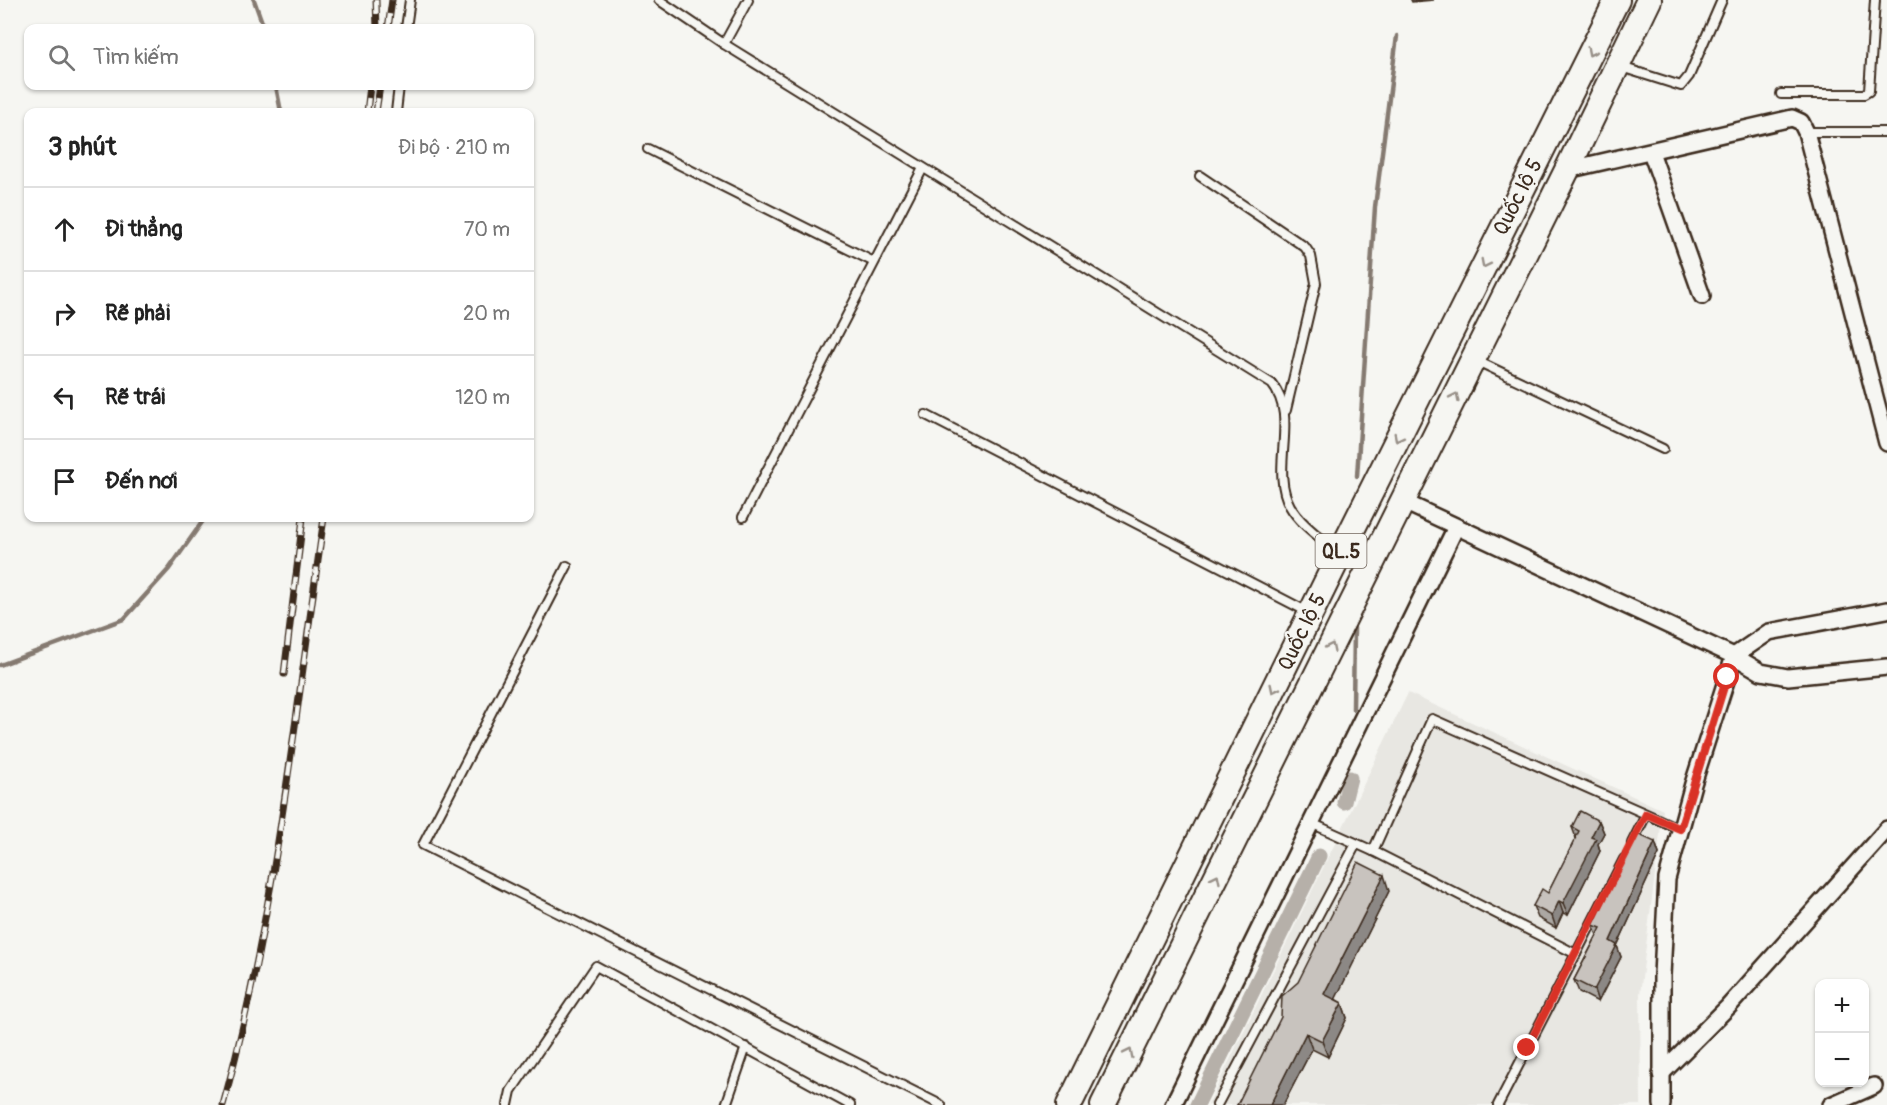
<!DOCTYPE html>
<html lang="vi">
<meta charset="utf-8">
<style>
:root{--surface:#fff;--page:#f2f2f2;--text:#222;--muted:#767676;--line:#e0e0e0}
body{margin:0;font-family:Pangolin,sans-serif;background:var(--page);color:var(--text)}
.controls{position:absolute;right:18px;bottom:18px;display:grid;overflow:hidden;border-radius:12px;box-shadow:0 2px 4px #0004}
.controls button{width:54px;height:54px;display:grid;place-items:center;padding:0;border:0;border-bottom:2px solid var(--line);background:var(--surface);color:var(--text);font:30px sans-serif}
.stop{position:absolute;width:18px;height:18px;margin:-14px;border:4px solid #d93025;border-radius:50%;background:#fff}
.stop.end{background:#d93025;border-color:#fff;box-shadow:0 2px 6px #0008}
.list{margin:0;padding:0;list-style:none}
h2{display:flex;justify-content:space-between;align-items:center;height:78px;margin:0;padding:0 24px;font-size:26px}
h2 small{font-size:20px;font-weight:400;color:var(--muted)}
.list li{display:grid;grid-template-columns:39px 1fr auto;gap:18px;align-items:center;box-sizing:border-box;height:84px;padding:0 24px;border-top:2px solid var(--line)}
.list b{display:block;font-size:22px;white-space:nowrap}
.list em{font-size:20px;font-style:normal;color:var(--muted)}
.icon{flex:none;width:33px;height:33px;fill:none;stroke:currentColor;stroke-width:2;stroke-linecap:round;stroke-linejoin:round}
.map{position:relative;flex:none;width:1887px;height:1105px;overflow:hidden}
.search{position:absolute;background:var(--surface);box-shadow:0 2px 4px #0004;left:24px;top:24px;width:510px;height:66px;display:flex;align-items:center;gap:15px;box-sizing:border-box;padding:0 21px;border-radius:12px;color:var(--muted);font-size:22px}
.panel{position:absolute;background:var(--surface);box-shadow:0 2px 4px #0004;left:24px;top:108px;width:510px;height:414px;border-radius:12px}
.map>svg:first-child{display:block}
.built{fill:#e8e7e2}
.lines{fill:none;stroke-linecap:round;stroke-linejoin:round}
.stream{stroke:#857a71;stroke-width:4.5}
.canal{stroke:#b6b0a9;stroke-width:15}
.service-casing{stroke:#3b2a1e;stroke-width:12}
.minor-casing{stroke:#3b2a1e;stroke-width:20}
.trunk-casing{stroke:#3b2a1e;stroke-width:28}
.service{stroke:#f6f6f2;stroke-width:8}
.minor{stroke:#f6f6f2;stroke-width:15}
.trunk{stroke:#f6f6f2;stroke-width:24}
.rail-casing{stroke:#3b2a1e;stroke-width:7}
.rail{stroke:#f6f6f2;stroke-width:4.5;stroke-dasharray:14;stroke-linecap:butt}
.wall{fill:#aca8a3;stroke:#3b2a1e;stroke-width:1.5}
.shaded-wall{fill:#8c8885;stroke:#3b2a1e;stroke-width:1.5}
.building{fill:#c8c3be;stroke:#3b2a1e;stroke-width:1.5}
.oneway{stroke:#989088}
.route{stroke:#d93025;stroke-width:8}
.labels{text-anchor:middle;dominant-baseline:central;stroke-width:5;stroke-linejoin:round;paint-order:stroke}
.shield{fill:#f6f6f2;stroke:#73675e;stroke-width:1.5}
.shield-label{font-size:20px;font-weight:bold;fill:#3b2a1e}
.street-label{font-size:21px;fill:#3b2a1e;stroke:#f6f6f2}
</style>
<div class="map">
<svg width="1887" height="1105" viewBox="0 0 1887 1105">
<rect width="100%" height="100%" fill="#f6f6f2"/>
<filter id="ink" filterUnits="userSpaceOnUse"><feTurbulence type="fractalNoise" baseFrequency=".0167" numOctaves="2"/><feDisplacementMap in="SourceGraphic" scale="12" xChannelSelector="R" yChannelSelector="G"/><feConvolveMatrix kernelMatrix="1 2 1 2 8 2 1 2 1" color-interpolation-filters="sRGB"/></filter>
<g filter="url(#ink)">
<polygon class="built" points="1408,693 1663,810 1640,994 1641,1105 1208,1105"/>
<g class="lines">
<g class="stream">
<polyline points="254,0 264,28"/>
<polyline points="276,86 281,112"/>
<polyline points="1357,476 1375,207 1397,36"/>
<polyline points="0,665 124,619 169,569 205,518"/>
<polyline points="1353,709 1354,628"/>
</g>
<g class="canal">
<polyline points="1344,802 1350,778"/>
<polyline points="1197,1105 1319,856"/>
</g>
<g class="service-casing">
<g id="service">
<path d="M659,0L724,44L1272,384C1300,418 1269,468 1290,506C1300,524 1321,538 1336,551"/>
<polyline points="406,28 410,0"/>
<polyline points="724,44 748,0"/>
<polyline points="1621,67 1681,86 1689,76 1722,0"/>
<polyline points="1781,94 1864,94 1869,91 1875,0"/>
<polyline points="396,112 399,86"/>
<polyline points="1806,132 1887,132"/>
<polyline points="648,149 874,262"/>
<polyline points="1200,176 1305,247 1311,256 1316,283 1286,410"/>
<polyline points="1475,360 1663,449"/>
<polyline points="926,415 1308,612"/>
<polyline points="743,517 923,168"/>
<polyline points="567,566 423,845 941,1105"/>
<polyline points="1311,823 1373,851 1576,954 1498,1105"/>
<polyline points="1632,843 1646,815"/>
<polyline points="1373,851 1432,719 1680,829"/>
<polyline points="1576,954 1624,859"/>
<polyline points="508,1105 511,1091 596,966 850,1105"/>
<polyline points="726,1105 746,1047"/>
<polyline points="1217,1105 1356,844"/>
</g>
</g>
<g class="minor-casing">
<g id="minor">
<polyline points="1651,152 1702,296"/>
<polyline points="1567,170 1792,118 1801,122 1806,132 1887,443"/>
<polyline points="1404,502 1734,656 1693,784 1667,879 1662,975 1662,1105"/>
<polyline points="1887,610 1769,632 1734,656 1761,672 1788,677 1887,667"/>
<polyline points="1661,1074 1728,1007 1887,829"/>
<polyline points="1173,1105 1456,527"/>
<polyline points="1831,1105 1874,1086"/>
</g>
</g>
<g class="trunk-casing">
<g id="trunk">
<polyline points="1069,1105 1340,554 1617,0"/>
<polyline points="1103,1105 1567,170 1649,0"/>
</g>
</g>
<use href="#service" class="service"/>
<use href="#minor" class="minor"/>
<use href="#trunk" class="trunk"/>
<g class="rail-casing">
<g id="rail">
<polyline points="376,0 377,28"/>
<polyline points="388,28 392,0"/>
<polyline points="367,112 370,86"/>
<polyline points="376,112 380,86"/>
<polyline points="284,674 303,518"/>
<path d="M223,1105C276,913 295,714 324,518"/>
</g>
</g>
<use href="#rail" class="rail"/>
</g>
<g class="wall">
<polygon points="1411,0 1434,0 1412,2"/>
<polygon points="1599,821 1604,833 1598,844 1600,851 1568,915 1563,913 1556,928 1538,918 1533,906 1548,893 1576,838 1572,827"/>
<polygon points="1655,842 1659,854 1617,946 1621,957 1598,1002 1579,992 1574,980 1597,935 1593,925"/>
<polygon points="1389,891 1335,999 1342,1003 1347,1018 1328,1057 1312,1049 1283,1105 1237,1105"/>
</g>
<g class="shaded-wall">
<polygon points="1599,821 1604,833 1598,844 1600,851 1568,915 1563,903 1591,837"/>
<polygon points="1655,842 1659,854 1617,946 1621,957 1598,1002 1594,990 1610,941"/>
<polygon points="1384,875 1389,891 1330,1010 1324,994"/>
<polygon points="1559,901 1563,913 1556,928 1552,916"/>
<polygon points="1342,1003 1347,1018 1328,1057 1322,1041"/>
<polygon points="1306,1033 1312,1049 1283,1105 1270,1105"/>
</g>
<g class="building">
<polygon points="1580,811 1599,821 1591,837 1596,839 1563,903 1559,901 1552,916 1533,906 1542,889 1548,893 1579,831 1572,827"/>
<polygon points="1635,833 1655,842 1610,941 1617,945 1594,990 1574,980 1601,928 1593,925"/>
<polygon points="1358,862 1384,875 1324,994 1342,1003 1322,1041 1306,1033 1270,1105 1237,1105 1281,1017 1282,996 1298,982"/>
</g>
<defs><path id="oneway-chevron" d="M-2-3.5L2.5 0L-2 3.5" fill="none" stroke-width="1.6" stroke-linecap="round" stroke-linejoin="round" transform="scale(1.5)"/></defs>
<g class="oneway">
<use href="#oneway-chevron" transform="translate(1591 52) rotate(117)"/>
<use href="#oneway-chevron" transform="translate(1485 264) rotate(117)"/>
<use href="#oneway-chevron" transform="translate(1455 397) rotate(-64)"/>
<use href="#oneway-chevron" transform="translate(1398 438) rotate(117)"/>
<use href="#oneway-chevron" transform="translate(1331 647) rotate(-64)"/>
<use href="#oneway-chevron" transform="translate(1274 689) rotate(116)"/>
<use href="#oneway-chevron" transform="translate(1216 878) rotate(-64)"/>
<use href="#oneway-chevron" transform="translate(1129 1053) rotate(-64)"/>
</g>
</g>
<g class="lines" filter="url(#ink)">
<polyline class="route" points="1527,1048 1646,814 1680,829 1727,677"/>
</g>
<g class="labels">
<rect class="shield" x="1315.5" y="534" width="51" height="34" rx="4.5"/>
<g class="shield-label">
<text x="1341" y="551">QL.5</text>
</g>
<g class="street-label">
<text transform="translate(1518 197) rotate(-63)">Quốc lộ 5</text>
<text transform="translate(1302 632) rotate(-64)">Quốc lộ 5</text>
</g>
</g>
</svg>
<div class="controls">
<button>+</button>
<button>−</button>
</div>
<div class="stop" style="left:1727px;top:677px"></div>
<div class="stop end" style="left:1527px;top:1048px"></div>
<div class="search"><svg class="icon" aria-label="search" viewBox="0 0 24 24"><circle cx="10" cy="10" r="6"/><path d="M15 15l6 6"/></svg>Tìm kiếm</div>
<section class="panel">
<h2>3 phút<small>Đi bộ · 210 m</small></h2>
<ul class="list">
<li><svg class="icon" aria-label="ahead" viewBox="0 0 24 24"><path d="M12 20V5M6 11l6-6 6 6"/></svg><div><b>Đi thẳng</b></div><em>70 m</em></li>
<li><svg class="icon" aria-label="right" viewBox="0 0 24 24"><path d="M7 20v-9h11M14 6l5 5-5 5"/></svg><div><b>Rẽ phải</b></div><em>20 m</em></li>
<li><svg class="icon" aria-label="left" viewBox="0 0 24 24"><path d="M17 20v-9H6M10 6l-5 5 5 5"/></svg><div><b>Rẽ trái</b></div><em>120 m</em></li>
<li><svg class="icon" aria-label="arrive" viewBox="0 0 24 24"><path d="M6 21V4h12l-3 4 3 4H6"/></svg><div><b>Đến nơi</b></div></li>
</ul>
</section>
</div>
